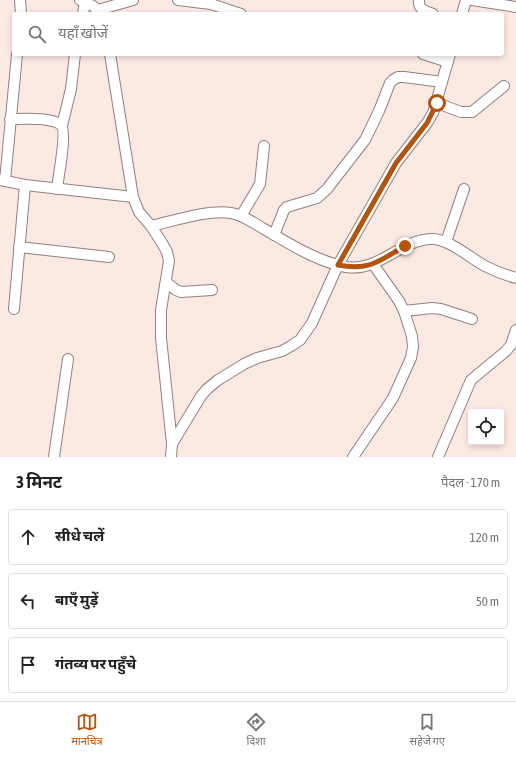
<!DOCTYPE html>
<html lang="hi">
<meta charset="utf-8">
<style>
:root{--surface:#fff;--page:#f2f2f2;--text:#222;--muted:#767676;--line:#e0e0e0;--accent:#b45309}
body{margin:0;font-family:"Asap Condensed","Noto Sans Devanagari",sans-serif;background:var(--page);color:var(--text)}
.controls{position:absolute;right:12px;bottom:12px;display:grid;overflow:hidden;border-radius:4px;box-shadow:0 2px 6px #0003}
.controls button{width:36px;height:36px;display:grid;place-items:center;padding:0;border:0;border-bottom:1px solid var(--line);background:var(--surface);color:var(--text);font:20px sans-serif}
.stop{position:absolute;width:12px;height:12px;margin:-9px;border:3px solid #b45309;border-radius:50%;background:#fff}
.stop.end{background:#b45309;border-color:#fff;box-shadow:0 1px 4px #0008}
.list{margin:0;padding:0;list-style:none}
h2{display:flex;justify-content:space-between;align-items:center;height:52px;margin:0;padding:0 16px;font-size:17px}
h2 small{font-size:13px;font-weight:400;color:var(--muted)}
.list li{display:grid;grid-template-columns:26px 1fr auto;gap:12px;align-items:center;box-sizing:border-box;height:56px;margin:0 8px 8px;padding:0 8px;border:1px solid var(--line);border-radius:4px}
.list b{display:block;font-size:15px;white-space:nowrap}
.list em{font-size:13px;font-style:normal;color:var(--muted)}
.icon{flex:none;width:22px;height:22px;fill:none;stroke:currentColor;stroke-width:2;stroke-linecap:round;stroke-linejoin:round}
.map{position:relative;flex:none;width:516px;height:457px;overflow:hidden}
.search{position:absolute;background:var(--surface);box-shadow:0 2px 6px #0003;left:12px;right:12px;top:12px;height:44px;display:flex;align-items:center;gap:10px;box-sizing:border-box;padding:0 14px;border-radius:4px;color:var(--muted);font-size:15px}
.sheet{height:244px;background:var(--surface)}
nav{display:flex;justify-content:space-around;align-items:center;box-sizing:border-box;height:56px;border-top:1px solid var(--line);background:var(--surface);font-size:11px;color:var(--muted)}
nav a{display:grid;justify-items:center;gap:2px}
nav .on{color:var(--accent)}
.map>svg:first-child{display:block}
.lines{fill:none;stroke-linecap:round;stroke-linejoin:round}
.minor-casing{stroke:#92807c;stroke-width:12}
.minor{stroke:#fff;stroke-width:10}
.route{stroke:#b45309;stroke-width:5}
</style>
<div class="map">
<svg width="516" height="457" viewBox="0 0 516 457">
<rect width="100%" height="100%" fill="#fde9e4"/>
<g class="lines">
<g class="minor-casing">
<g id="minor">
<polyline points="20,0 21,14"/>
<polyline points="80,0 93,6 102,14"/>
<polyline points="178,0 211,4 241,14"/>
<path d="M419,0C418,10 426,11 433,14"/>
<polyline points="472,0 516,7"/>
<polyline points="98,10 133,0"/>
<polyline points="83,14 85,2"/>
<polyline points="462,14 466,0"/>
<polyline points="110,54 133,197 139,212 151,226 162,243 167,252 169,261 161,310 161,338 172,444 171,457"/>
<polyline points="423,54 448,62"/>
<polyline points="437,103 461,112 472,112 504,86"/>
<path d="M10,119C23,119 49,117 60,124C68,129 58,178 57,189"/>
<polyline points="62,126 71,89 75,54"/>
<polyline points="0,180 25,185 133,197"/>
<polyline points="5,181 17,54"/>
<polyline points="241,216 260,184 264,146"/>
<path d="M151,226C173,221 209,209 231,213C243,215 254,223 264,229C290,244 316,261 346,267C379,272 400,240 431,239C448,238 470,258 485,266C495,271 505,275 516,278"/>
<polyline points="274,235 284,210 287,207 317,198 327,189 365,140 379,111 390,83 393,80 398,77 404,77 442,82"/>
<polyline points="446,242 464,189"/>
<polyline points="19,247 109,257"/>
<polyline points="166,282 176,290 181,292 212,290"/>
<polyline points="14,309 25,185"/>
<polyline points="404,311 432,308 441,309 472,319"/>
<polyline points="172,444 201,396 207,389 218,380 244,364 257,358 282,351 291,346 300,340 312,323 338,265 396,163 427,123 433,113 450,54"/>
<polyline points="54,457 68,359"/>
<polyline points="353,457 393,398 411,358 413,347 412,336 404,311 399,301 373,264"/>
<polyline points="438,457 471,380 506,351 511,345 516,330"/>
</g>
</g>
<use href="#minor" class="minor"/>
</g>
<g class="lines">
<path class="route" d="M405,246C379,261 370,271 338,265L396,163L427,123L437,103"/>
</g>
</svg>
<div class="controls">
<button><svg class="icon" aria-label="locate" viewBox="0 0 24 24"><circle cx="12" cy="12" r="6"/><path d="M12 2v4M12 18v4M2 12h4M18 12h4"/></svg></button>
</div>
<div class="stop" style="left:437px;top:103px"></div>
<div class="stop end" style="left:405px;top:246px"></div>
<div class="search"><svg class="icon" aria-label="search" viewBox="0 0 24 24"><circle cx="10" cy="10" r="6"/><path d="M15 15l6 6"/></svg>यहाँ खोजें</div>
</div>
<section class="sheet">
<h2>3 मिनट<small>पैदल · 170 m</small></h2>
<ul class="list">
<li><svg class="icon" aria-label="ahead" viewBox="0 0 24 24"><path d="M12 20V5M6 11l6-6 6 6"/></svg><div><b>सीधे चलें</b></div><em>120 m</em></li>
<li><svg class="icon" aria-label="left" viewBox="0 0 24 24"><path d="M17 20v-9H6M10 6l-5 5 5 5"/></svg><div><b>बाएँ मुड़ें</b></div><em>50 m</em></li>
<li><svg class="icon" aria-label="arrive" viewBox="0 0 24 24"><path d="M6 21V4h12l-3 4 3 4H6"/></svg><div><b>गंतव्य पर पहुँचे</b></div></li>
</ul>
</section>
<nav>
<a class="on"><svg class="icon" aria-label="map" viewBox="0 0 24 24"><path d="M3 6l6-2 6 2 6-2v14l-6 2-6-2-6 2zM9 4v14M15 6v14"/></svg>मानचित्र</a>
<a><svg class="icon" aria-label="directions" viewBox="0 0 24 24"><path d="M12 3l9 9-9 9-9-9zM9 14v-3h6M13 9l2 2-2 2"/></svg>दिशा</a>
<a><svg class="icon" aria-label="saved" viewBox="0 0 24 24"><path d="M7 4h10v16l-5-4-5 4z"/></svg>सहेजे गए</a>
</nav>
